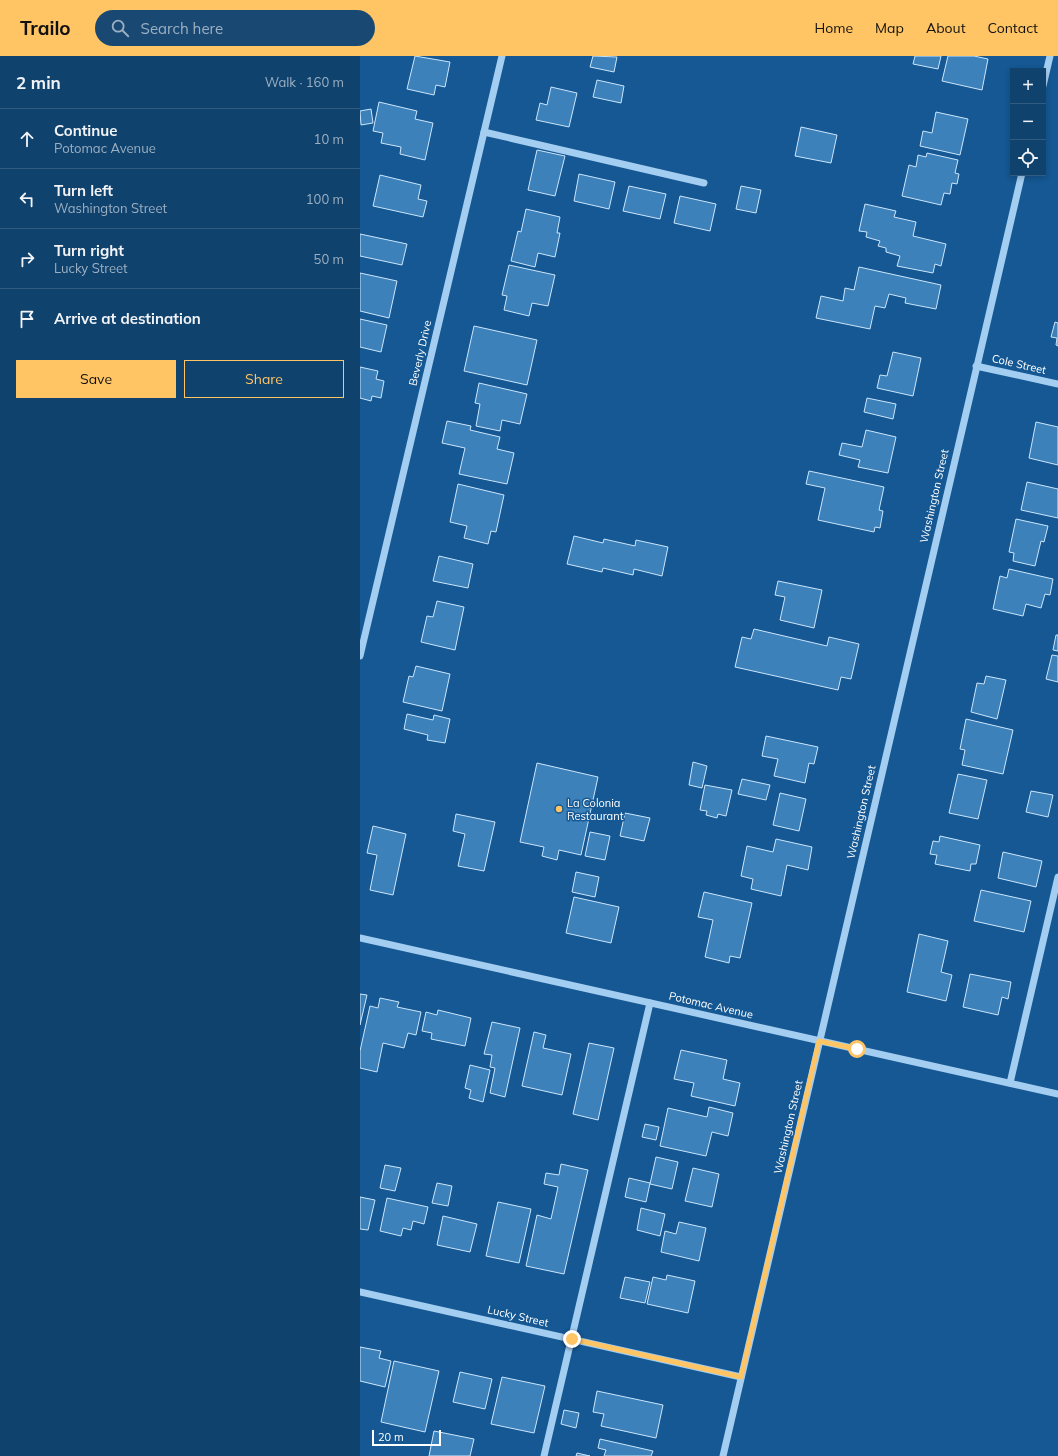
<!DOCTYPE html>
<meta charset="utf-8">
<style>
:root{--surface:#10426e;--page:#194973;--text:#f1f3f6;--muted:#9cb0c2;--line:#305b81;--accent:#ffc464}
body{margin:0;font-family:Mulish,sans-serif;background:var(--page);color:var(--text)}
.controls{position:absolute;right:12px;top:12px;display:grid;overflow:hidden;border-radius:0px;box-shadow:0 2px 6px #0003}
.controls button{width:36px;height:36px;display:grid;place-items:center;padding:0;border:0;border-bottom:1px solid var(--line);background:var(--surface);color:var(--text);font:20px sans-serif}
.scale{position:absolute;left:12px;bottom:10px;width:69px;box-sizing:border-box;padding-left:4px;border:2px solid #fff;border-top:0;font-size:11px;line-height:14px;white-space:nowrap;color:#fff;-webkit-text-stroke:3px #155893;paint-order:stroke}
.stop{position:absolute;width:12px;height:12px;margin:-9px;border:3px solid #ffc464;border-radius:50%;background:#fff}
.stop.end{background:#ffc464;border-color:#fff;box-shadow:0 1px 4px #0008}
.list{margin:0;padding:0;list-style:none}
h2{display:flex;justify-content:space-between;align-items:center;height:52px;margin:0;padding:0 16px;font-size:17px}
h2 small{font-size:13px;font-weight:400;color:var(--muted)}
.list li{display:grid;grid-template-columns:26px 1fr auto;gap:12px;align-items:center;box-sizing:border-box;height:60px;padding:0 16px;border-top:1px solid var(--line)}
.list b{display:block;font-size:15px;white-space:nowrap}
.list p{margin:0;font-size:13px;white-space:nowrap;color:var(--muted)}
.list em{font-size:13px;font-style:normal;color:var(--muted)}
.actions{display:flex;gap:8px;padding:12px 16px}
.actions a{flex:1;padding:9px 0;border:1px solid var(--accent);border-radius:0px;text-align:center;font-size:14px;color:var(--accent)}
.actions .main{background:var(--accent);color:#111}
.icon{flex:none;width:22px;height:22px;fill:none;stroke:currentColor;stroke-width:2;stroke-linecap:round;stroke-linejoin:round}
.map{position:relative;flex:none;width:698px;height:1400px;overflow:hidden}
header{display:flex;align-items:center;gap:24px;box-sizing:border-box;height:56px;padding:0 20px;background:var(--accent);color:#111}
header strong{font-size:19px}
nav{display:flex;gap:22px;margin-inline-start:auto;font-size:14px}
.search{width:280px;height:36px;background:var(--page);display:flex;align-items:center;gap:10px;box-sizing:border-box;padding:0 14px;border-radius:22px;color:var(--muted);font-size:15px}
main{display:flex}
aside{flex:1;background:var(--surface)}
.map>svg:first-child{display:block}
.building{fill:#3d81bb;stroke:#cbe6fc}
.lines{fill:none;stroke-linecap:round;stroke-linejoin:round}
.minor{stroke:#a4cef1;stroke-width:7}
.route{stroke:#ffc464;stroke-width:5}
.poi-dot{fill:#ffc464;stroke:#155893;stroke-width:1.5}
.labels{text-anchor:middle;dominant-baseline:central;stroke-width:3;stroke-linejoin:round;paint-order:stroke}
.street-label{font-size:11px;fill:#fff;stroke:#155893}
.poi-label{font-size:11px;fill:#fff;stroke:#155893;text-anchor:start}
</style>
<header>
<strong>Trailo</strong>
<div class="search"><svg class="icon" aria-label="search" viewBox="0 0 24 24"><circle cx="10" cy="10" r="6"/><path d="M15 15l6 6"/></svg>Search here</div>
<nav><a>Home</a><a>Map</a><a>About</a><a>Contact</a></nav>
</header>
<main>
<aside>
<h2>2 min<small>Walk · 160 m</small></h2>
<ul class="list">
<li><svg class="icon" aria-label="ahead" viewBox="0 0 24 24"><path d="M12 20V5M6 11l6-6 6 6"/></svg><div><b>Continue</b><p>Potomac Avenue</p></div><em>10 m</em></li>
<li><svg class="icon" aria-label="left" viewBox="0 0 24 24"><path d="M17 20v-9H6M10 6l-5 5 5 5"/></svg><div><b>Turn left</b><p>Washington Street</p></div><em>100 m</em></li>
<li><svg class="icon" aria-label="right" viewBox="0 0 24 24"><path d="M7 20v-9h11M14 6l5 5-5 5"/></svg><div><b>Turn right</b><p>Lucky Street</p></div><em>50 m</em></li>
<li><svg class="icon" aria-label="arrive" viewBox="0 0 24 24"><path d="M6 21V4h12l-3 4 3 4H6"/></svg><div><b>Arrive at destination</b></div></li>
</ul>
<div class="actions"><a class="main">Save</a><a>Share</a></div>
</aside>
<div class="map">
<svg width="698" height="1400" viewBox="0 0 698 1400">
<rect width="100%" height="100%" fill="#155893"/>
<g class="building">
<polygon points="55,0 90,6 85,31 76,29 74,39 47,33"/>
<polygon points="233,0 257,1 254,16 230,11"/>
<polygon points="555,0 581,0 578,13 553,8"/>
<polygon points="588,0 614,0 628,3 622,34 582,25"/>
<polygon points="237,24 264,30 261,47 233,41"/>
<polygon points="191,31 217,37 209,71 176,64 180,47 187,49"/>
<polygon points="19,46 57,55 55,63 73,67 65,104 40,98 41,91 21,87 23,77 13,75"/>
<polygon points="11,53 13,67 1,69 0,55"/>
<polygon points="576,56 608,63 600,99 560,90 563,75 572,77"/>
<polygon points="441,71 477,79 471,107 435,100"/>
<polygon points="177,94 205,100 195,140 168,134"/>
<polygon points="567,97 598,104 595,117 599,118 597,128 592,127 590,138 584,137 581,149 542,140 549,109 556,111 558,99 566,101"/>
<polygon points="219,118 255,126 249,153 214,145"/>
<polygon points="20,119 61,129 58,143 67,145 63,161 13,150"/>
<polygon points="269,130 306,138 300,163 263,155"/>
<polygon points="381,130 401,134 396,157 376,153"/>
<polygon points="320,140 356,148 350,175 314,167"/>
<polygon points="505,148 536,155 534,161 556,166 553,180 586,188 581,210 575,208 573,217 537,210 540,200 526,196 526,192 518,190 520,185 506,181 507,176 499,175"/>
<polygon points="166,153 200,161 197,177 200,177 195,201 178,197 175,211 151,205 158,175 161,176"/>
<polygon points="0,178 47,188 42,209 0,200"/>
<polygon points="149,209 195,219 188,250 172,247 169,260 144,254 147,240 142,239"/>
<polygon points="499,211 581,229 576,253 545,247 546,242 529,238 525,252 515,250 510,273 456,262 461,240 483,245 485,232 494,234"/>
<polygon points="0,217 37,225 29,262 0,255"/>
<polygon points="0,263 27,269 21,296 0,291"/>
<polygon points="695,266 698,267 698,290 696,289 697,282 691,281"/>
<polygon points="114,270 177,284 167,329 104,315"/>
<polygon points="533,296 561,302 553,340 517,332 520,319 527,320"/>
<polygon points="0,311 18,315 16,323 24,325 21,342 12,340 11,345 0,342"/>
<polygon points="119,327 167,338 160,368 142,364 140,375 116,370 120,348 115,347"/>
<polygon points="507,342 536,348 533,363 504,356"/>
<polygon points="87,365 111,370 110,374 140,381 137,393 154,397 147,428 99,418 105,392 82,387"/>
<polygon points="676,366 698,371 698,409 669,402"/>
<polygon points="506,374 536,381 528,417 498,411 500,404 479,399 482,387 502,391"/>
<polygon points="449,415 524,431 519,454 523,455 520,472 515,471 514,476 458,464 465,432 446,428"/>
<polygon points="667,426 698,433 698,462 661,454"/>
<polygon points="98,428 144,439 136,476 131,475 128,488 104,482 107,470 90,466"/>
<polygon points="656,463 688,470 684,486 681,485 675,510 653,505 654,497 649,496"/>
<polygon points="214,480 243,487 244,483 275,490 276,484 308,491 302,520 274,513 273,519 243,512 242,516 207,508"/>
<polygon points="79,500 113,508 108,532 73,525"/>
<polygon points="649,513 693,523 690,539 685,538 681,552 666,548 663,560 633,553 640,520 647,522"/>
<polygon points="418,525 462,534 454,572 420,564 425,541 415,539"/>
<polygon points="77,545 104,551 95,594 61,586 67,560 73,561"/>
<polygon points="394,573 467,590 469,581 499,588 491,623 481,621 478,634 375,611 382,581 391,583"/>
<polygon points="696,579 698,579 698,595 693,594"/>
<polygon points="692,599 698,600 698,626 686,623"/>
<polygon points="56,610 90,618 82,655 43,646 49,620 53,621"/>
<polygon points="626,620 646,624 637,663 611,656 617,627 624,628"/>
<polygon points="47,658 73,664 74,659 90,663 85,687 67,684 68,679 44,673"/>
<polygon points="606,663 653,674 643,718 602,709 605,694 600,693"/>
<polygon points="406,680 458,691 454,708 449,707 445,727 414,720 418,703 402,700"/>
<polygon points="333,706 347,710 342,732 329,729"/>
<polygon points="177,707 238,721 221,799 199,794 197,804 182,800 184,791 160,786"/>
<polygon points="598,718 627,724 618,763 589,757"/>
<polygon points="382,723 410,729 406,744 378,738"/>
<polygon points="345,729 372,734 366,760 358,758 357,762 346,759 347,755 340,754"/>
<polygon points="671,735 693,739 688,761 666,756"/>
<polygon points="420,737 446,743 439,775 413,769"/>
<polygon points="265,757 290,762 284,785 260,780"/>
<polygon points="96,758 135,766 124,815 98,810 105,778 93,775"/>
<polygon points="13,770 46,778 33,839 10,834 17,799 7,797"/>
<polygon points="230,776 250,780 245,804 225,800"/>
<polygon points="580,780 620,789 616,808 611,808 610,815 575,808 577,799 570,798 573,785 579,786"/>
<polygon points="416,783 452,791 448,814 427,809 421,840 391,833 393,823 381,820 387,790 413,796"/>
<polygon points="643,796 682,805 676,831 638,822"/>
<polygon points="216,816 239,821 235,841 212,836"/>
<polygon points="621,834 671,845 664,876 614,865"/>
<polygon points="344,836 392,847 380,902 370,900 369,907 345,901 353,864 338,861"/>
<polygon points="214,841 259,851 251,887 206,877"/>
<polygon points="559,878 588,885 581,916 592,919 586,945 547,936"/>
<polygon points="610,918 651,926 648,943 642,941 638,959 603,951"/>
<polygon points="0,938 7,939 0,969"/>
<polygon points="20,942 39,946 37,951 61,956 56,979 48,977 44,992 23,987 17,1016 0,1012 0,995 10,950 18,952"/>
<polygon points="78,954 111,962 105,990 71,983 72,977 62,975 66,956 77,959"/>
<polygon points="132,966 160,972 145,1041 130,1037 135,1012 130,1011 132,999 124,998"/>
<polygon points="174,976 186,979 183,992 211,998 202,1039 162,1030"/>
<polygon points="229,987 254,992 238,1064 213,1058"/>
<polygon points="321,994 367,1004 363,1023 380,1027 375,1050 331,1040 334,1027 314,1023"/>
<polygon points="110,1009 130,1014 123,1046 109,1042 111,1034 105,1032"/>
<polygon points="349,1051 373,1057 368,1080 352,1076 346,1100 300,1090 308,1052 347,1061"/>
<polygon points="285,1068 299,1071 296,1084 282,1081"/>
<polygon points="296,1101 318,1106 312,1133 290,1128"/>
<polygon points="201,1108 228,1114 204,1218 166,1210 177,1159 191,1163 198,1131 184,1128 186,1117 199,1119"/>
<polygon points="25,1109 41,1112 35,1135 20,1132"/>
<polygon points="333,1112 359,1118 352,1151 325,1145"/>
<polygon points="269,1122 290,1127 286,1146 265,1141"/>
<polygon points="77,1127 92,1130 88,1150 72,1147"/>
<polygon points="0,1141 15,1144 8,1174 0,1173"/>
<polygon points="27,1142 68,1151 64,1168 53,1165 51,1174 43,1172 41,1180 20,1175"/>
<polygon points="138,1146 171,1153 159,1207 126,1200"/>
<polygon points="281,1152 305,1158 300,1180 277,1174"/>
<polygon points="83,1160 117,1168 110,1196 77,1189"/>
<polygon points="319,1166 346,1172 339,1205 301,1196 305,1175 316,1178"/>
<polygon points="307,1219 335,1225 328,1257 287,1248 293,1221 306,1224"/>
<polygon points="265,1221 290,1226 285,1247 260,1242"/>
<polygon points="0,1291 21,1295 19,1302 31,1305 25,1331 0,1325"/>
<polygon points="34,1305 79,1315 65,1376 21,1366"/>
<polygon points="100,1316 132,1323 125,1353 93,1346"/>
<polygon points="142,1321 185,1330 174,1377 131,1368"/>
<polygon points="237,1335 303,1349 296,1382 241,1370 244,1358 233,1356"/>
<polygon points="204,1354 219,1357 216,1372 201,1368"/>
<polygon points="74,1375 114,1383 110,1400 69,1400"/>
<polygon points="240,1383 293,1395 291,1400 244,1400 246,1394 238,1392"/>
<polygon points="217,1397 230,1400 216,1400"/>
</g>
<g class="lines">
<g class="minor">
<polyline points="683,30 690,0"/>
<polyline points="124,76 344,127"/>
<polyline points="616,310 698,328"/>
<polyline points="0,600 142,0"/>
<polyline points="0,882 698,1038"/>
<polyline points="650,1027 698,821"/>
<polyline points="0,1236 381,1321"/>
<polyline points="184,1400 290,947"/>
<polyline points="363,1400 662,117"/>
</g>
</g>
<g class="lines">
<polyline class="route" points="212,1283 381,1321 459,985 497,993"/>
</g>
<circle class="poi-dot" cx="199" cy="753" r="4"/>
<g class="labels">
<g class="street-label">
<text transform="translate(60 297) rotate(-77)">Beverly Drive</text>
<text transform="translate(659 308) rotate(13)">Cole Street</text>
<text transform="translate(574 440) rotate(-77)">Washington Street</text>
<text transform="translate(501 756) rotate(-77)">Washington Street</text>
<text transform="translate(351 949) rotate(13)">Potomac Avenue</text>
<text transform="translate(428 1071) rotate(-77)">Washington Street</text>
<text transform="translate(158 1260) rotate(13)">Lucky Street</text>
</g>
<g class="poi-label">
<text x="207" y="747">La Colonia<tspan x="207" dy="13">Restaurant</tspan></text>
</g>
</g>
</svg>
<div class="controls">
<button>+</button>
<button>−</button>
<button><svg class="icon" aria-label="locate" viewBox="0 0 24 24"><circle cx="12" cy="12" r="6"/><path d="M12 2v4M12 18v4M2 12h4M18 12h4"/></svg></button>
</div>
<div class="scale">20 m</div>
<div class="stop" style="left:497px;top:993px"></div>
<div class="stop end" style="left:212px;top:1283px"></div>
</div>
</main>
